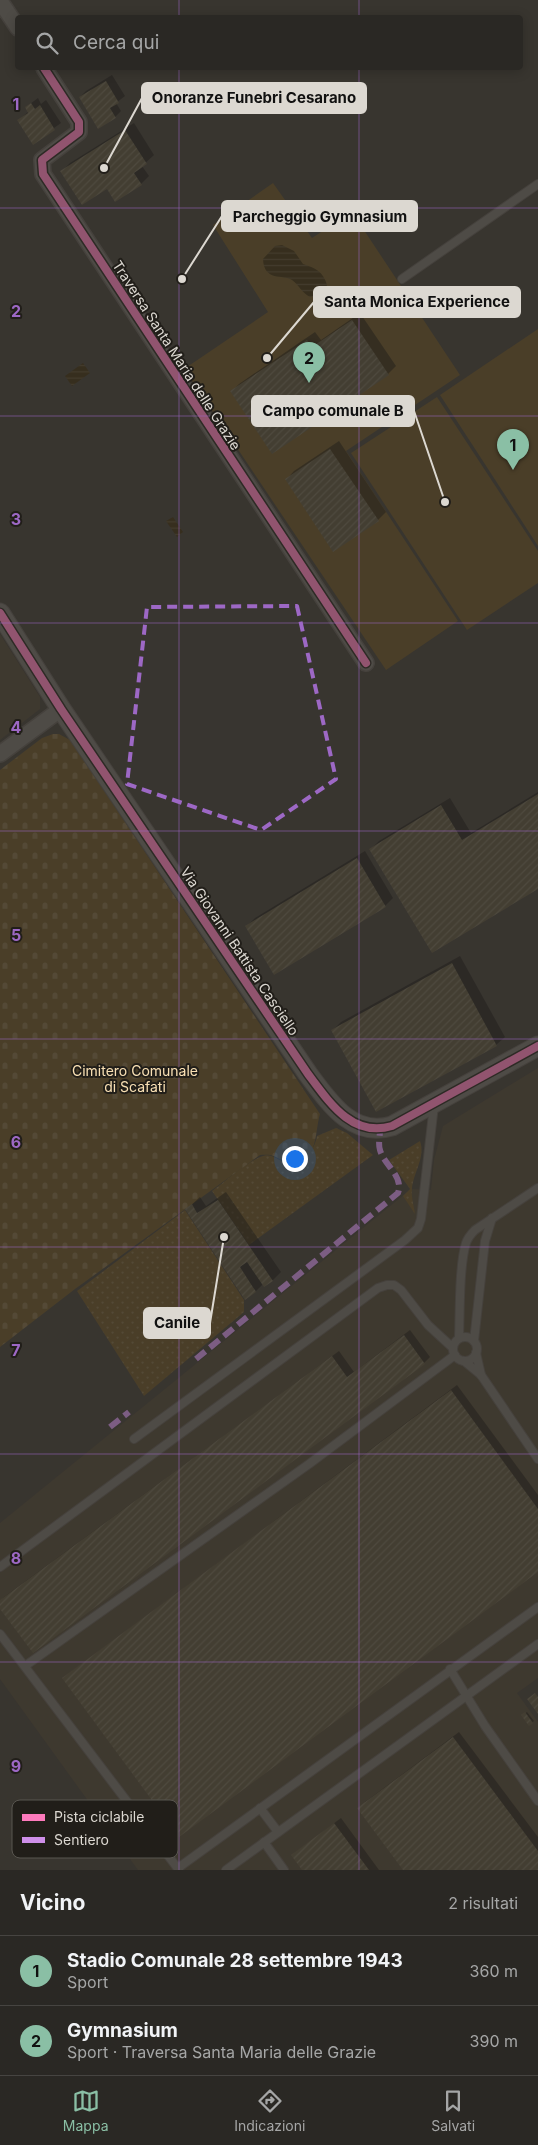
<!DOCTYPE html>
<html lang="it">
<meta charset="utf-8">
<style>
:root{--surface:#2a2824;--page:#363431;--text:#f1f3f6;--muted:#a5a6a6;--line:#464441;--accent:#8abfa5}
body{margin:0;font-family:Inter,sans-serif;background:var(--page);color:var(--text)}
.you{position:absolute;left:294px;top:1158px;width:18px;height:18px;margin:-12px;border:4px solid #fff;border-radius:50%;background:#1a73e8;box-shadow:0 0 0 8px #1a73e833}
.badge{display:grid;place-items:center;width:32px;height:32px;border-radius:50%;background:var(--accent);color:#111;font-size:16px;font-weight:700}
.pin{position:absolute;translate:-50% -41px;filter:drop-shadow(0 1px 2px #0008)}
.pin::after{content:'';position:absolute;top:26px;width:18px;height:15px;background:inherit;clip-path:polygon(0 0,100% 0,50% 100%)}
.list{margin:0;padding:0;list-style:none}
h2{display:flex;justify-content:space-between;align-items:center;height:65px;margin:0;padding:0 20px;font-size:21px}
h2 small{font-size:16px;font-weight:400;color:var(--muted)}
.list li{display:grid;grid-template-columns:32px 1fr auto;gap:15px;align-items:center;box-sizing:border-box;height:70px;padding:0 20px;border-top:1px solid var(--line)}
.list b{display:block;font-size:19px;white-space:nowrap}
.list p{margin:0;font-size:16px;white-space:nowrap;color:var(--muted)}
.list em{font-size:16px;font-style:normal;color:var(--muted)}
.icon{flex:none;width:28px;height:28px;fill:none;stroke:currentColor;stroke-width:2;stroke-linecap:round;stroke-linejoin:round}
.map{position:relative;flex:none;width:538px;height:1870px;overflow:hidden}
.search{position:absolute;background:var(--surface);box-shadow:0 2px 12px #0003;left:15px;right:15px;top:15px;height:55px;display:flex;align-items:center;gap:12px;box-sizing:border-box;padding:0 18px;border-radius:5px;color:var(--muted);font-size:19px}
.sheet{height:205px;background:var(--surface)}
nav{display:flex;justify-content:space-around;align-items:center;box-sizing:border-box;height:70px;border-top:1px solid var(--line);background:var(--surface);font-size:14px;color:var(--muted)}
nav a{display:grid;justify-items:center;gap:2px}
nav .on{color:var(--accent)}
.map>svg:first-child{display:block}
.built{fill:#463e2f}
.grass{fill:url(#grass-dots)}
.cemetery{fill:url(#cemetery-stones)}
.garden{fill:#5f4a20}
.water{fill:url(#water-rules)}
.shadow{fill:#0007}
.building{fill:url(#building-hatch)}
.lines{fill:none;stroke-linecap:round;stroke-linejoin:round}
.service-casing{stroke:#55514d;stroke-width:10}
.minor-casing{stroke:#55514d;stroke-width:18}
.tertiary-casing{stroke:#55514d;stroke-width:21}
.service{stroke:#696763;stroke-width:8}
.minor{stroke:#696763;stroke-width:15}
.tertiary{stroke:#696763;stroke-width:19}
.quiet{stroke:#ce8fe9;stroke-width:6;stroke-dasharray:12 6;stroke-linecap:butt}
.cycleway-casing{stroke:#211e19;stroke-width:11}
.cycleway{stroke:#fd7abc;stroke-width:8}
.marked{fill:none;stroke:#9d68c5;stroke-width:4;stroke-dasharray:10 6;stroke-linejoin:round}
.grid{fill:none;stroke:#9d68c5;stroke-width:1;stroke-opacity:0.55}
.labels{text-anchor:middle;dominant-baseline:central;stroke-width:4;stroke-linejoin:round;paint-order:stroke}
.street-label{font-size:14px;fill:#dcd8d1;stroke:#211e19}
.park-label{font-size:14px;fill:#f9e0b4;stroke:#211e19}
.key{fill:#211e19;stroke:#595650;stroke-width:1}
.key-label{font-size:14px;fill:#dcd8d1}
.grid-label{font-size:16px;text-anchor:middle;font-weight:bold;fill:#9d68c5;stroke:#211e19;stroke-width:4;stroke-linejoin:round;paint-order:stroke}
.leader{fill:none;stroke:#dcd8d1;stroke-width:2}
.callout-dot{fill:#dcd8d1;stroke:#211e19;stroke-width:2}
.callout{fill:#dcd8d1;stroke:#dcd8d1;stroke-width:2}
.callout-label{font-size:15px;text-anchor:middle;font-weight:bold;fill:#111}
</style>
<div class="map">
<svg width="538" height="1870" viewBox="0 0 538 1870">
<defs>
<pattern id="grass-dots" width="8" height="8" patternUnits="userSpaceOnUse" patternTransform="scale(1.25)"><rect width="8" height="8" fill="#5f4a20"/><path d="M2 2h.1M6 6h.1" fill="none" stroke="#75633f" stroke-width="1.8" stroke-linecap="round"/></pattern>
<pattern id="cemetery-stones" width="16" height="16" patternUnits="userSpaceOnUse" patternTransform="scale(1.25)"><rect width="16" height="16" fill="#5f4a20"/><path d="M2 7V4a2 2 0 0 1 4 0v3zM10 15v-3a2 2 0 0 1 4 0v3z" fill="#75633f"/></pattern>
<pattern id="water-rules" width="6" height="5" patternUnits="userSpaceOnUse" patternTransform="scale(1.25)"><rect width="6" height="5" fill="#342609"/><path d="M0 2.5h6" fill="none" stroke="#51452c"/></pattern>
<pattern id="building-hatch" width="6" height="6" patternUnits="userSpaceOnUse" patternTransform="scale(1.25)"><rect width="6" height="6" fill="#514a36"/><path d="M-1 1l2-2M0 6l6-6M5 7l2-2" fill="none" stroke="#696352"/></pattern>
</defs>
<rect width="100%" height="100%" fill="#383530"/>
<g class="built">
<polygon points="0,634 40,697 40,709 0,740"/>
<polygon points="538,1068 538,1678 517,1693 538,1722 538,1870 138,1870 0,1679 0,1523 411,1189 431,1190 434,1160 443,1126"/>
</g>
<g class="grass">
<path d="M336,1128L347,1133L373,1155L249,1245L212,1191C227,1180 243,1165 260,1157C271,1152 275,1159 285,1162C303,1165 314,1152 317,1136Z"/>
<path d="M420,1141C426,1157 413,1173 412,1189C411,1197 414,1206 415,1214L403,1196L410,1189L389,1160Z"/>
<polygon points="185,1210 244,1300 244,1312 144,1396 77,1291"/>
</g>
<path class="cemetery" d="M53,734H59L70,740L320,1114C314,1134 319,1167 286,1161C273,1158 277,1154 260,1155L75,1289L0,1347V770L42,738Z"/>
<g class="garden">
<polygon points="273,183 312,238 352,212 460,375 346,451 458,621 386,670 184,369 268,312 213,225"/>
<polygon points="538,329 538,546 440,395"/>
<polygon points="437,397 538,551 538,583 467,630 351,453"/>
</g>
<g class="water">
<path d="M282,245L294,251L303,264C315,268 323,271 327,285L324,293L310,297C302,293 299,285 292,280C283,274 264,282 263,259L275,246Z"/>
<polygon points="83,363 90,373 72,386 65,376"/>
<polygon points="173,517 183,532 177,537 166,521"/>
</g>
<g class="shadow">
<polygon points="112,75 125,96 116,103 121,111 115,117 80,97 86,91"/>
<polygon points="38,98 41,104 46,100 61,123 33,143 19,120 29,111 26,107"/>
<polygon points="134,123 154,155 142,166 149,176 141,184 108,188 62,171 70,163"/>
<polygon points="360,313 396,366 388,374 231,392 239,384 315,332 321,340"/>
<polygon points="339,441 386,512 378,520 286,480 294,471"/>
<polygon points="538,792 538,888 371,849 379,841 450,798 471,833"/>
<polygon points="365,851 393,898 385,906 247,926 255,918"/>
<polygon points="460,956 505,1037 496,1045 377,1111 333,1030 341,1022"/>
<polygon points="226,1192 281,1272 273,1280 264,1286 263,1284 256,1291 187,1209 200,1197 206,1206"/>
<polygon points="410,1330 430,1357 424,1363 0,1607 0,1601 4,1597 339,1351 354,1372"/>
<polygon points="457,1385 538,1495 538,1571 63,1678"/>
<polygon points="527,1712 534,1721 530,1724 523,1715"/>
<polygon points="459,1732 538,1837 538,1870 405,1870 365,1802"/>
<polygon points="341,1818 379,1870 303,1870 292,1855"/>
</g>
<g class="building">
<polygon points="106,81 119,103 110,108 116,118 98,129 79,97"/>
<polygon points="31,103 35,109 40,105 55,130 33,145 17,120 28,113 25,107"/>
<polygon points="125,130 147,164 134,173 142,185 115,202 107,189 82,205 60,171"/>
<polygon points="352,320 389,375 272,454 230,391 307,340 312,347"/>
<polygon points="330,449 379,521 333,552 285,479"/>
<polygon points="538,794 538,889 432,953 369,849 441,805 462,840"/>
<polygon points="357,858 386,907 274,975 245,926"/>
<polygon points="452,963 497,1046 376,1112 331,1030"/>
<polygon points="218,1200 273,1281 264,1287 247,1262 240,1267 256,1292 245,1300 185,1209 192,1204 197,1213"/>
<polygon points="404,1335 425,1364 33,1653 0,1609 0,1600 332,1356 347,1377"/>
<polygon points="451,1390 538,1509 538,1572 179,1837 62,1678"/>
<polygon points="535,1693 538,1697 538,1714 527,1699"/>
<polygon points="525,1712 533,1723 529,1726 521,1715"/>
<polygon points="453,1737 538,1851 538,1870 403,1870 357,1808"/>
<polygon points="334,1823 369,1870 302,1870 291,1855"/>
</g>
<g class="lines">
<g class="service-casing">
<g id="service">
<polyline points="402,279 538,184"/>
<circle cx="465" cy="1349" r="12"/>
<path d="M459,1338C460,1313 459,1266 466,1243C468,1237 471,1234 475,1230L538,1188"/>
<polyline points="474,1341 485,1241 492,1218"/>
<polyline points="476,1353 481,1375"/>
<polyline points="464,1361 481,1375 538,1459"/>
<polyline points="134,1439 405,1240 418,1228 421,1219 434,1105"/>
<polyline points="0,1567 378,1288 387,1285 394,1285 401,1290 428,1325 453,1348"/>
<polyline points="0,1634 179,1870"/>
<polyline points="25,1666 309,1464 455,1355"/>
<polyline points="450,1669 485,1726 538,1801"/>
<polyline points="260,1808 278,1832"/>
<polyline points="264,1842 284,1870"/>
<polyline points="178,1868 538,1607"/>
<polyline points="226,1870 538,1644"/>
</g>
</g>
<g class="minor-casing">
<g id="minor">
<polyline points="0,1 18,28"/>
<polyline points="44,68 79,122 79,132 42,160 43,174 366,663"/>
<polyline points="0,754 61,709"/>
</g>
</g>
<g class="tertiary-casing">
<path id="tertiary" d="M0,613L61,709L308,1074C329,1102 352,1138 392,1126L538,1046"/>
</g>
<use href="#service" class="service"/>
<use href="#minor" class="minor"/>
<use href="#tertiary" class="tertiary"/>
<g class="quiet">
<path d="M196,1359L398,1193C404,1176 384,1165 380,1150C378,1144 380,1136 380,1130"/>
<polyline points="110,1427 129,1412"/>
</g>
<g class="cycleway-casing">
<g id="cycleway">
<polyline points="44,68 79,122 79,132 42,160 43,174 366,663"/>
<path d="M0,613L61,709L308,1074C329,1102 352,1138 392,1126L538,1046"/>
</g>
</g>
<use href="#cycleway" class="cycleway"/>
</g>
<path d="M0 0H538V1870H0ZM297,606L336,779L261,830L127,784L147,607Z" fill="#383530" fill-opacity=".55" fill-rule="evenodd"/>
<path class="marked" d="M297,606L336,779L261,830L127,784L147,607Z"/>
<path class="grid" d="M179,0V18M359,0V18M179,68V1870M359,68V1870M0,208H538M0,416H538M0,623H538M0,831H538M0,1039H538M0,1247H538M0,1454H538M0,1662H538"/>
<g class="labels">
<g class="street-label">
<text transform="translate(177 355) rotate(57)">Traversa Santa Maria delle Grazie</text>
<text transform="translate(240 951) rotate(56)">Via Giovanni Battista Casciello</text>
</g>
<g class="park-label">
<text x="135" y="1070">Cimitero Comunale<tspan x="135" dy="16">di Scafati</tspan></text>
</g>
</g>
<rect x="12" y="1800" width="166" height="58" rx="8" class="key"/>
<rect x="22" y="1814" width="23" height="7" fill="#fd7abc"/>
<rect x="22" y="1837" width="23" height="6" fill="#ce8fe9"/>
<g class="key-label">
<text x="54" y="1822">Pista ciclabile</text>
<text x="54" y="1845">Sentiero</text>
</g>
<g class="grid-label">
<text x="16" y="110">1</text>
<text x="16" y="317">2</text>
<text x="16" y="525">3</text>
<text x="16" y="733">4</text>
<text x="16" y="941">5</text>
<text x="16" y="1148">6</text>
<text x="16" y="1356">7</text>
<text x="16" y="1564">8</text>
<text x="16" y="1772">9</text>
</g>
<path class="leader" d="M104 168L142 98M182 279L222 216M267 358L314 302M445 502L414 411M224 1237L210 1323"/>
<g class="callout-dot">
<circle cx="104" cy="168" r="5"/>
<circle cx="182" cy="279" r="5"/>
<circle cx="267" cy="358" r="5"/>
<circle cx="445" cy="502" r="5"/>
<circle cx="224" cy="1237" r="5"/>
</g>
<g class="callout">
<rect x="142" y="83" width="224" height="30" rx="5"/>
<rect x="222" y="201" width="195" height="30" rx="5"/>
<rect x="314" y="287" width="206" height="30" rx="5"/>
<rect x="252" y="396" width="162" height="30" rx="5"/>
<rect x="144" y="1308" width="66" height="30" rx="5"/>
</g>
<g class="callout-label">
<text x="254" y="103">Onoranze Funebri Cesarano</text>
<text x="320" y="222">Parcheggio Gymnasium</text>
<text x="417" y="307">Santa Monica Experience</text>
<text x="333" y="416">Campo comunale B</text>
<text x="177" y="1328">Canile</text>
</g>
</svg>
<div class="you"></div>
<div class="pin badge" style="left:513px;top:470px">1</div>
<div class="pin badge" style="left:309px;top:383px">2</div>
<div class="search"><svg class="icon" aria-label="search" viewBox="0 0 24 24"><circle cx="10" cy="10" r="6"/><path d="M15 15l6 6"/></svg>Cerca qui</div>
</div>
<section class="sheet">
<h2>Vicino<small>2 risultati</small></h2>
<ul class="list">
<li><span class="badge">1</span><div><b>Stadio Comunale 28 settembre 1943</b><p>Sport</p></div><em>360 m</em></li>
<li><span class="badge">2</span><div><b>Gymnasium</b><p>Sport · Traversa Santa Maria delle Grazie</p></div><em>390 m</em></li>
</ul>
</section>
<nav>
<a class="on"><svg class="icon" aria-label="map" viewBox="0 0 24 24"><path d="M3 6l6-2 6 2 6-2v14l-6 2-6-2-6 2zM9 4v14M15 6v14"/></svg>Mappa</a>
<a><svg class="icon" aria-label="directions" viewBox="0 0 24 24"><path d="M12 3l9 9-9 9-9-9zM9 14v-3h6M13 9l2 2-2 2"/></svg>Indicazioni</a>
<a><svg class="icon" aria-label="saved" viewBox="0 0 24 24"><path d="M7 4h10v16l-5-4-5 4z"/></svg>Salvati</a>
</nav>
